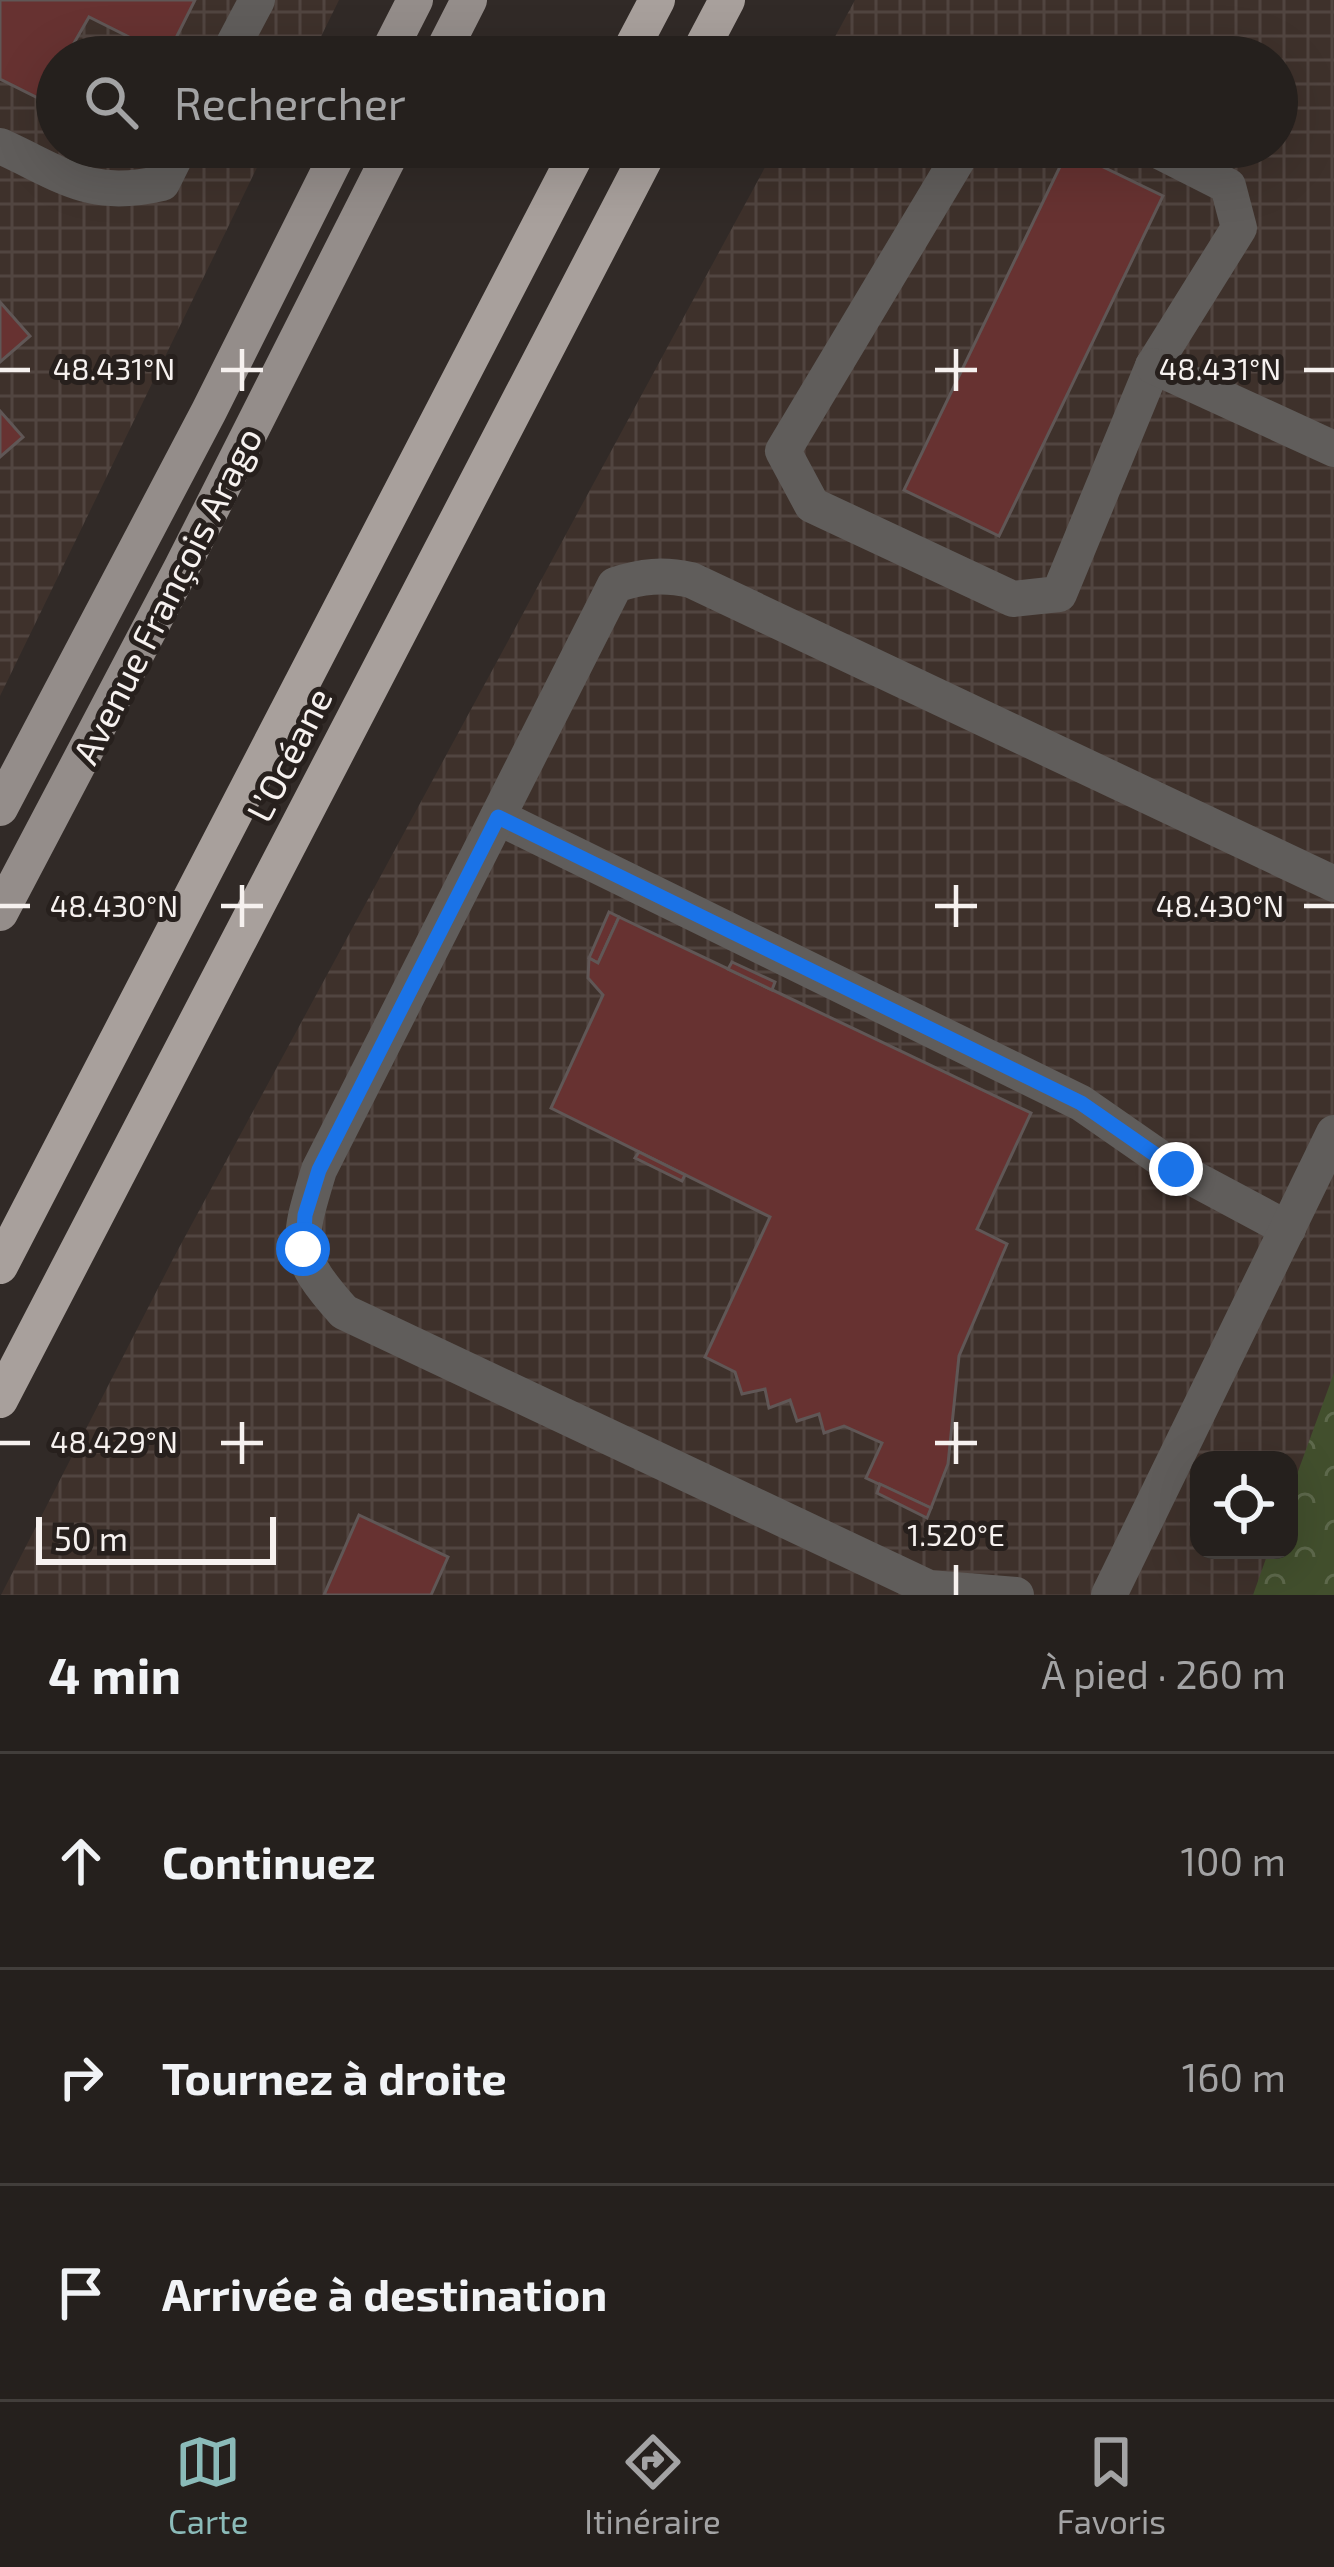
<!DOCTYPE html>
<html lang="fr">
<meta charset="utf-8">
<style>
:root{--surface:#25201d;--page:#312d2a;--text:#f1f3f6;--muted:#a3a3a4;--line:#423e3b;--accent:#8bbbb9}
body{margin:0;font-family:"Exo 2",sans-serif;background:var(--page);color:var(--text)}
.controls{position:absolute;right:36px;bottom:36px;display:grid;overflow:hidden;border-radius:24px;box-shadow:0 12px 48px #0002}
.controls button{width:108px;height:108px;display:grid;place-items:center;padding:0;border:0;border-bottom:3px solid var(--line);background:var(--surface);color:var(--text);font:60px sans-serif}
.scale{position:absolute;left:36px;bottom:30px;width:240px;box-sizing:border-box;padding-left:12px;border:6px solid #f6f1ef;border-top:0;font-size:33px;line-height:42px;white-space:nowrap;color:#f6f1ef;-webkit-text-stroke:9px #27201d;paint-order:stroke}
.stop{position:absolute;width:36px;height:36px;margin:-27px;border:9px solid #1a73e8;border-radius:50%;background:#fff}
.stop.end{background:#1a73e8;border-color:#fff;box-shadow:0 3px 12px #0008}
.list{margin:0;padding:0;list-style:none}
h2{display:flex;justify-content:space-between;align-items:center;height:156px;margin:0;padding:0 48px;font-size:51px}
h2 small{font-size:39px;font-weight:400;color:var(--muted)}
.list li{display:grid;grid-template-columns:78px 1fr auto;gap:36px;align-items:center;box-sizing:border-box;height:216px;padding:0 48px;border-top:3px solid var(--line)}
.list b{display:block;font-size:45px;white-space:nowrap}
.list em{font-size:39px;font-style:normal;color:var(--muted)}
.icon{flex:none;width:66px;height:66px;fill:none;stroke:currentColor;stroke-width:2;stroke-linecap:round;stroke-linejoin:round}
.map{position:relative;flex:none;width:1334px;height:1595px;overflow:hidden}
.search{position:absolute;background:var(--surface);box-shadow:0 12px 48px #0002;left:36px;right:36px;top:36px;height:132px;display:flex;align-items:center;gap:30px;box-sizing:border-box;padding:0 42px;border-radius:66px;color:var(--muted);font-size:45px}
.sheet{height:804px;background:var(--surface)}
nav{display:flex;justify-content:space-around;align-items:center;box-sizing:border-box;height:168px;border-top:3px solid var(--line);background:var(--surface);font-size:33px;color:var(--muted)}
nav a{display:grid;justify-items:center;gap:6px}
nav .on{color:var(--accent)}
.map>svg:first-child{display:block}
.industrial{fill:url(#industrial-grid);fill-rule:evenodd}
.forest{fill:url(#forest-crowns)}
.building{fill:#673231;stroke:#605756;stroke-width:3}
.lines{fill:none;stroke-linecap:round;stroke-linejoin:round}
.minor{stroke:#605d5b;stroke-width:36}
.major{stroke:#948d8a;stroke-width:36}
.highway{stroke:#a8a09c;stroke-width:36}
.route{stroke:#1a73e8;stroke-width:15}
.ticks{fill:none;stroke:#f6f1ef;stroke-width:4.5}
.labels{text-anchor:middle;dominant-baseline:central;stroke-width:10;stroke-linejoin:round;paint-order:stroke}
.street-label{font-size:36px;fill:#f6f1ef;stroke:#27201d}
.ticks-label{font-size:30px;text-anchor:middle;fill:#f6f1ef;stroke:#27201d;stroke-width:10;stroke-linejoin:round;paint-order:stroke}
</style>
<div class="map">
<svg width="1334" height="1595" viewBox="0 0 1334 1595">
<defs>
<pattern id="industrial-grid" width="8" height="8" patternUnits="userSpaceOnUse" patternTransform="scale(3)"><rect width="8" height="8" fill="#3e312b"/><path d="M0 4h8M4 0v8" fill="none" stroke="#514540"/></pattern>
<pattern id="forest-crowns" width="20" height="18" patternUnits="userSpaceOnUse" patternTransform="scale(3)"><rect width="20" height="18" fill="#424f2d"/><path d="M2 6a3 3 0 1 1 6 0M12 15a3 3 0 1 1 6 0" fill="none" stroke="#5e694c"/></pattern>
</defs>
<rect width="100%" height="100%" fill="#312a27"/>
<g class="industrial">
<polygon points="0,0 339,0 311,57 57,57 57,147 267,147 0,696"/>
<path d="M855,0H1334V1595H1L174,1257L776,147H1277V57H824ZM1199,1460H1289V1550H1199Z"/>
</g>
<polygon class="forest" points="1334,1373 1334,1595 1253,1595 1269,1550 1289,1550 1289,1496"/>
<g class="building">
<polygon points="0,0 195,0 167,56 89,17 66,57 57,57 57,73 42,100 0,79"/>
<polygon points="1068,150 1163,196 999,536 904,490"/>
<polygon points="0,302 30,336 0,362"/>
<polygon points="0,411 23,437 0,457"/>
<polygon points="609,912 619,917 598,963 589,958"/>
<polygon points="619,917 1031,1113 977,1229 1007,1244 959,1356 948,1464 931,1508 866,1478 882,1443 844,1426 824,1433 819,1414 797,1421 790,1400 769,1408 765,1389 742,1394 735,1372 705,1357 770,1217 551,1108 603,995 588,978 589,958 598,963"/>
<polygon points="732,962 775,982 772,990 728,969"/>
<polygon points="639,1152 685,1175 682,1181 635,1158"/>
<polygon points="880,1484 931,1508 927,1518 877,1493"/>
<polygon points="359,1515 448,1557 431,1595 324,1595"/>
</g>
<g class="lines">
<g class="minor">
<polyline points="227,57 257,0"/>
<path d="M0,146C64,175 89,200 162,183L180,147"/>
<polyline points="965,147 783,451 812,505 1013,599 1059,594 1153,366 1239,228 1228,186 1151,147"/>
<polyline points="1153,366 1334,449"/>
<polyline points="498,817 1081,1103 1176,1169 1288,1229"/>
<path d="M1016,1595L929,1588L344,1312C292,1254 297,1243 319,1170L615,585C642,576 663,574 691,580L1334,884"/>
<polyline points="1109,1595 1334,1133"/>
</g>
<g class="major">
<polyline points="386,57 415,0"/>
<polyline points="440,57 469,0"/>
<polyline points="0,808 209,411 341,147"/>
<polyline points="0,913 182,567 394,147"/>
</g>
<g class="highway">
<polyline points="627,57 657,0"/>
<polyline points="697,57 727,0"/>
<polyline points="0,1266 580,147"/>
<polyline points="0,1400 651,147"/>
</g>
</g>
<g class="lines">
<polyline class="route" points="303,1249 305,1215 319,1170 498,817 1081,1103 1176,1169"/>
</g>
<path class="ticks" d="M242,349V391M956,349V391M0,370H30M221,370H263M935,370H977M1304,370H1334M242,885V927M956,885V927M0,906H30M221,906H263M935,906H977M1304,906H1334M242,1422V1464M956,1422V1464M0,1443H30M221,1443H263M935,1443H977M956,1565V1595"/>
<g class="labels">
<g class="street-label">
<text transform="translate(166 595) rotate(-63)">Avenue François Arago</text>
<text transform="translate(288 754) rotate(-63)">L’Océane</text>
</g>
</g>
<g class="ticks-label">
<text x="114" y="380">48.431°N</text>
<text x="1220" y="380">48.431°N</text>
<text x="114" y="917">48.430°N</text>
<text x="1220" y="917">48.430°N</text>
<text x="114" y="1453">48.429°N</text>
<text x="956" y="1546">1.520°E</text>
</g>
</svg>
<div class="controls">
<button><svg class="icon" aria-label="locate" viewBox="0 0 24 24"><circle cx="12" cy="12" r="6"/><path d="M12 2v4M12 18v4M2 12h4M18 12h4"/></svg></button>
</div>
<div class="scale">50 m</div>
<div class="stop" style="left:303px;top:1249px"></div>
<div class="stop end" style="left:1176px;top:1169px"></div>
<div class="search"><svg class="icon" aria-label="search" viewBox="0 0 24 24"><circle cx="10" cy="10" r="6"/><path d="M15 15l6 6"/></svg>Rechercher</div>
</div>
<section class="sheet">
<h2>4 min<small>À pied · 260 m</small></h2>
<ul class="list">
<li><svg class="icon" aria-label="ahead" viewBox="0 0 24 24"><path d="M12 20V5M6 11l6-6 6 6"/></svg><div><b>Continuez</b></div><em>100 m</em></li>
<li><svg class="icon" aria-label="right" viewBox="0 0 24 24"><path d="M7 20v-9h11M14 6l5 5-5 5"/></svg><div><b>Tournez à droite</b></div><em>160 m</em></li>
<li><svg class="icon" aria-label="arrive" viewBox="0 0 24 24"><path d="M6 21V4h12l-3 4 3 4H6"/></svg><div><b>Arrivée à destination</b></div></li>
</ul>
</section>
<nav>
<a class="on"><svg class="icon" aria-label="map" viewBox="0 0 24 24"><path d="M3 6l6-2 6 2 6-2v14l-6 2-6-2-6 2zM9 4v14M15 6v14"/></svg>Carte</a>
<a><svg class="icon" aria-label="directions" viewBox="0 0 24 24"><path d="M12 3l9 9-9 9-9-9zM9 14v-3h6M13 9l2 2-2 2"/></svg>Itinéraire</a>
<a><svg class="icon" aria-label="saved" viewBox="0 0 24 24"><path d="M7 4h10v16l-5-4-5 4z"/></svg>Favoris</a>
</nav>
